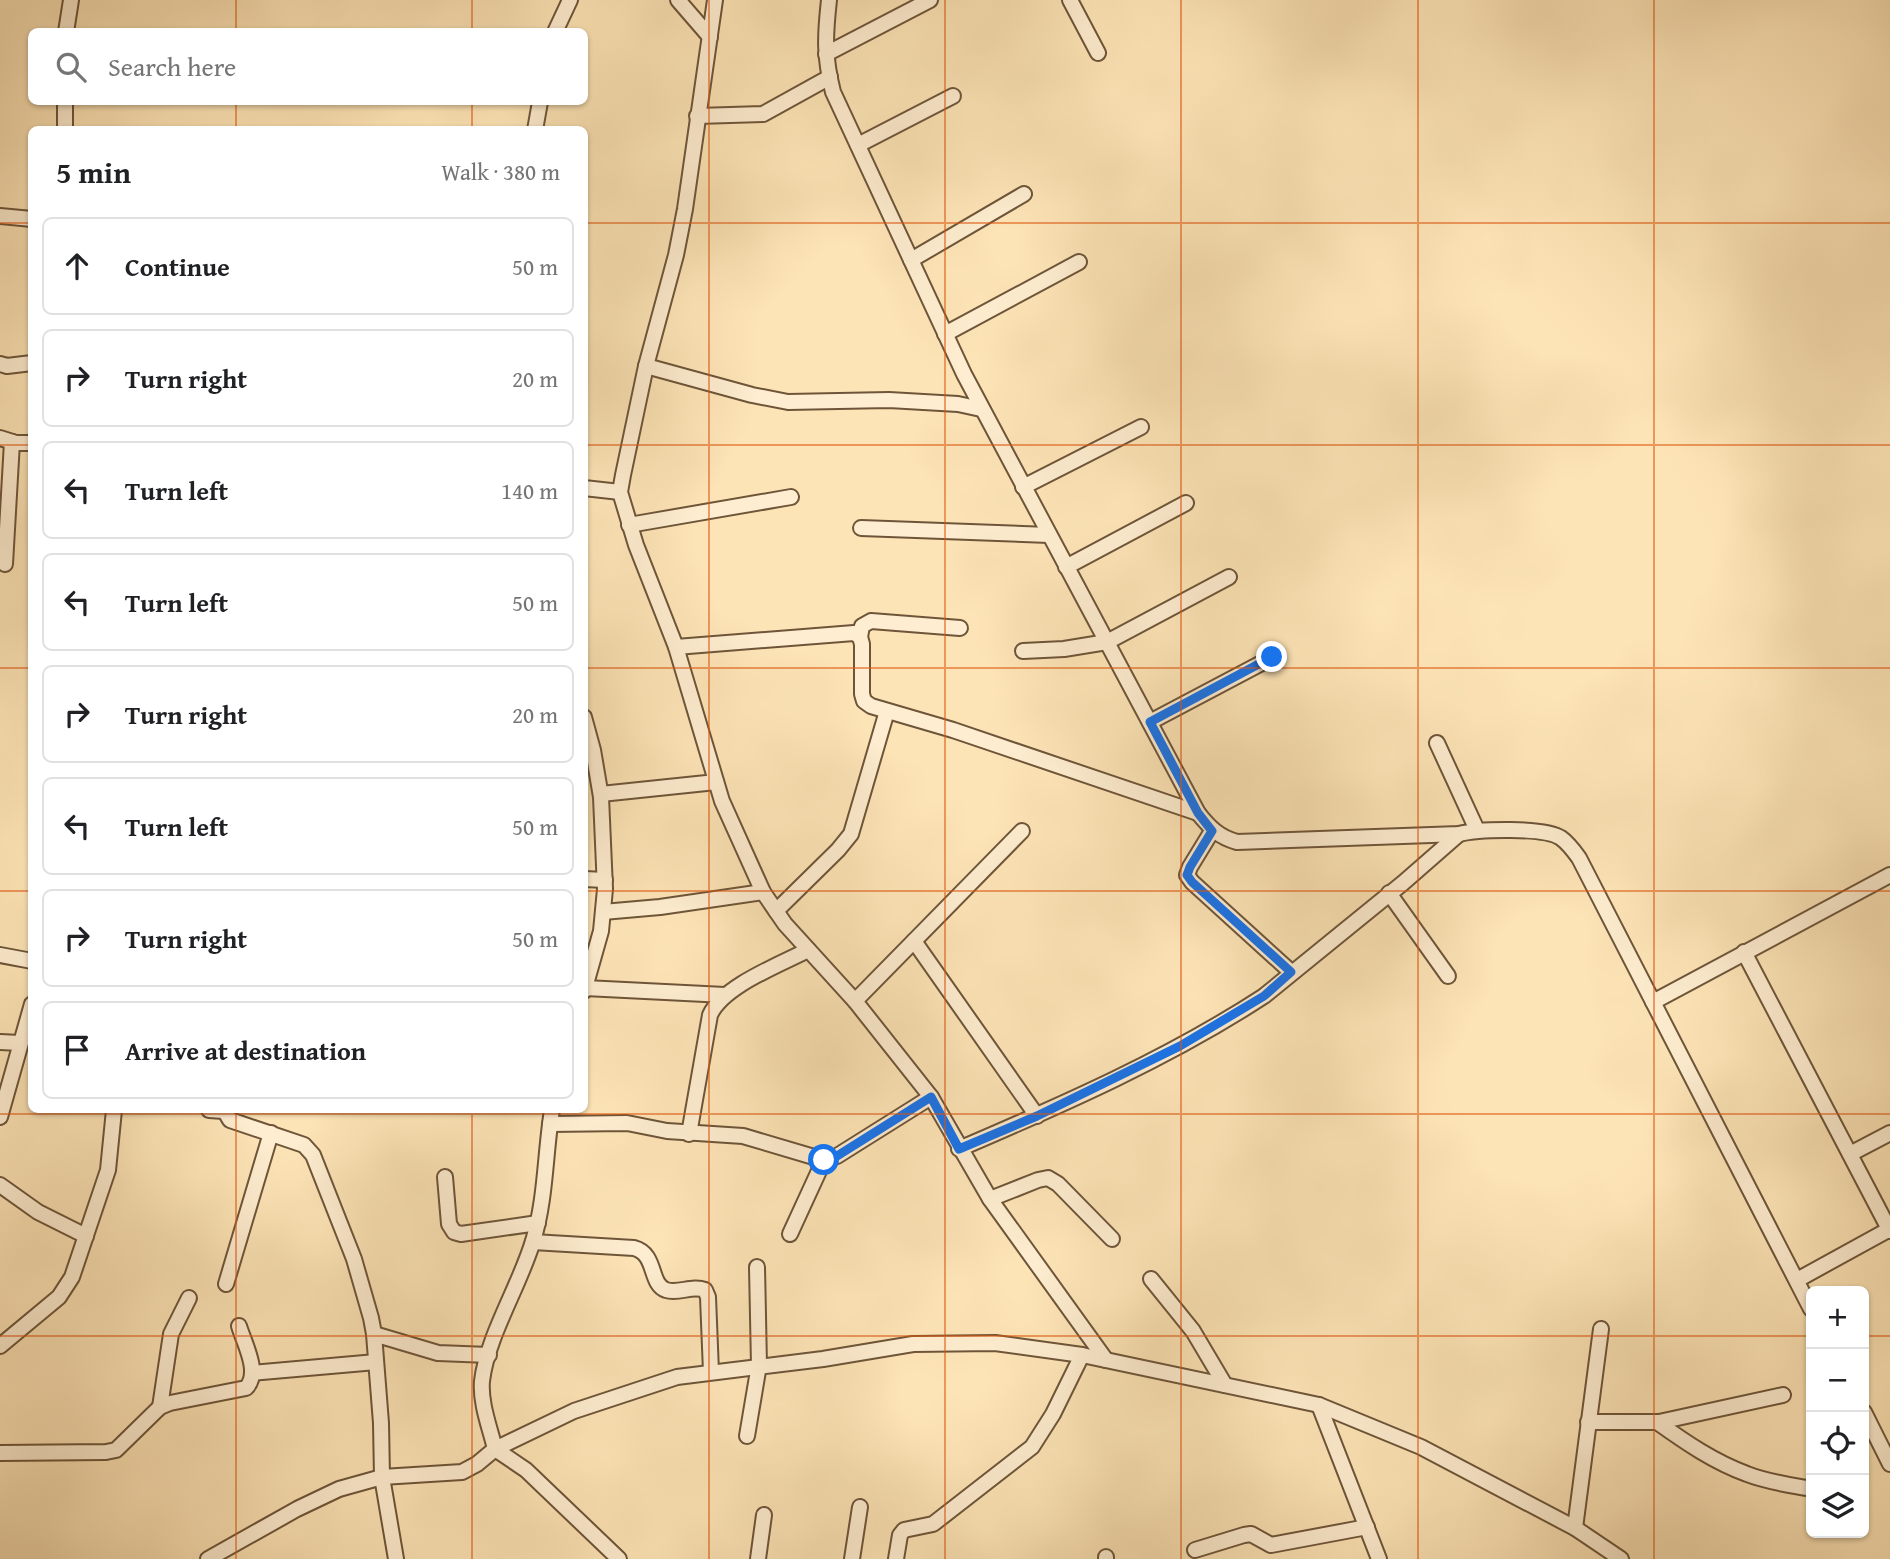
<!DOCTYPE html>
<meta charset="utf-8">
<style>
:root{--surface:#fff;--page:#f6f6f6;--text:#202124;--muted:#757577;--line:#e0e0e0}
body{margin:0;font-family:"Gentium Book Plus",serif;background:var(--page);color:var(--text)}
.controls{position:absolute;right:21px;bottom:21px;display:grid;overflow:hidden;border-radius:10px;box-shadow:0 2px 5px #0004}
.controls button{width:63px;height:63px;display:grid;place-items:center;padding:0;border:0;border-bottom:2px solid var(--line);background:var(--surface);color:var(--text);font:35px sans-serif}
.stop{position:absolute;width:21px;height:21px;margin:-16px;border:5px solid #1a73e8;border-radius:50%;background:#fff}
.stop.end{background:#1a73e8;border-color:#fff;box-shadow:0 2px 7px #0008}
.list{margin:0;padding:0;list-style:none}
h2{display:flex;justify-content:space-between;align-items:center;height:91px;margin:0;padding:0 28px;font-size:30px}
h2 small{font-size:23px;font-weight:400;color:var(--muted)}
.list li{display:grid;grid-template-columns:46px 1fr auto;gap:21px;align-items:center;box-sizing:border-box;height:98px;margin:0 14px 14px;padding:0 14px;border:2px solid var(--line);border-radius:10px}
.list b{display:block;font-size:26px;white-space:nowrap}
.list em{font-size:23px;font-style:normal;color:var(--muted)}
.icon{flex:none;width:38px;height:38px;fill:none;stroke:currentColor;stroke-width:2;stroke-linecap:round;stroke-linejoin:round}
.map{position:relative;flex:none;width:1890px;height:1559px;overflow:hidden}
.search{position:absolute;background:var(--surface);box-shadow:0 2px 5px #0004;left:28px;top:28px;width:560px;height:77px;display:flex;align-items:center;gap:18px;box-sizing:border-box;padding:0 24px;border-radius:10px;color:var(--muted);font-size:26px}
.panel{position:absolute;background:var(--surface);box-shadow:0 2px 5px #0004;left:28px;top:126px;width:560px;height:987px;border-radius:10px}
.map>svg:first-child{display:block}
.lines{fill:none;stroke-linecap:round;stroke-linejoin:round}
.street-casing{stroke:#6e5539;stroke-width:18}
.street{stroke:#feedd0;stroke-width:14}
.route{stroke:#1a73e8;stroke-width:9}
.grid{fill:none;stroke:#e0560c;stroke-width:2;stroke-opacity:0.55}
</style>
<div class="map">
<svg width="1890" height="1559" viewBox="0 0 1890 1559">
<rect width="100%" height="100%" fill="#fde4b6"/>
<filter id="stains"><feTurbulence type="fractalNoise" baseFrequency=".00286" numOctaves="4"/><feColorMatrix values="0 0 0 0 .2 0 0 0 0 .09 0 0 0 0 .02 0 0 0 .5 -.17"/></filter>
<radialGradient id="worn" r=".72"><stop offset=".6" stop-color="#630" stop-opacity="0"/><stop offset="1" stop-color="#630" stop-opacity=".3"/></radialGradient>
<g class="lines">
<g class="street-casing">
<g id="street">
<polyline points="678,0 710,37"/>
<polyline points="715,0 685,209 676,255 646,366 623,475 620,492 636,545 676,647 722,801 763,892 785,924 855,1001 931,1097 990,1199 1106,1360"/>
<path d="M829,0C825,36 824,56 833,92L964,374L1198,813C1210,828 1219,837 1237,842L1459,834C1478,829 1545,827 1561,838C1568,843 1574,851 1579,858L1811,1309"/>
<polyline points="1070,0 1098,53"/>
<polyline points="66,32 71,0"/>
<polyline points="555,32 570,0"/>
<polyline points="826,54 930,0"/>
<polyline points="65,102 65,130"/>
<polyline points="697,116 763,114 830,77"/>
<polyline points="535,130 540,102"/>
<polyline points="858,145 953,96"/>
<polyline points="0,216 32,219"/>
<polyline points="911,260 1024,194"/>
<polyline points="945,334 1079,262"/>
<polyline points="0,364 7,366 32,363"/>
<polyline points="646,366 752,395 788,402 889,400 958,404 981,409"/>
<polyline points="0,438 16,443 32,443"/>
<polyline points="1023,487 1141,427"/>
<polyline points="584,488 620,492"/>
<polyline points="629,525 791,497"/>
<polyline points="861,528 1049,535"/>
<polyline points="5,564 12,442"/>
<polyline points="1066,567 1186,503"/>
<polyline points="860,637 862,626 871,621 960,628"/>
<polyline points="676,647 854,633 860,637 862,644 862,694 864,701 871,706 953,730 1198,813"/>
<polyline points="1023,651 1064,649 1107,642 1229,577"/>
<polyline points="584,717 593,750 601,797 605,889 601,931 584,991"/>
<polyline points="1150,722 1273,657"/>
<polyline points="1437,743 1477,830"/>
<polyline points="601,794 716,782"/>
<polyline points="1212,831 1190,867 1187,875 1192,882 1291,972"/>
<polyline points="584,879 605,880"/>
<polyline points="1389,893 1448,976"/>
<polyline points="776,911 838,850 851,834 887,711"/>
<polyline points="603,912 660,907 763,892"/>
<polyline points="914,941 1037,1116"/>
<polyline points="1744,952 1890,1231"/>
<polyline points="0,955 32,961"/>
<polyline points="585,988 725,995"/>
<polyline points="855,1001 1022,831"/>
<polyline points="1653,1002 1890,875"/>
<polyline points="0,1042 20,1043"/>
<polyline points="209,1110 224,1111"/>
<polyline points="224,1110 230,1120 304,1145 313,1155 354,1259 371,1318 374,1334 381,1423 382,1477 396,1559"/>
<path d="M552,1110C545,1153 546,1199 533,1241C520,1285 487,1337 482,1381C480,1403 490,1428 495,1449L526,1470L619,1559"/>
<polyline points="0,1117 32,1004"/>
<polyline points="550,1124 627,1123 667,1131 743,1136 824,1160 837,1156 931,1097"/>
<path d="M689,1134L710,1015C723,986 779,965 808,950"/>
<path d="M959,1149C1064,1104 1169,1058 1264,996L1403,883L1459,834"/>
<polyline points="1850,1154 1890,1133"/>
<polyline points="445,1177 449,1224 454,1232 461,1234 538,1223"/>
<polyline points="0,1185 38,1212 86,1236"/>
<polyline points="990,1199 1038,1180 1048,1178 1058,1184 1112,1239"/>
<polyline points="790,1234 824,1160"/>
<path d="M533,1242L634,1248C657,1254 649,1284 666,1290C679,1294 692,1285 705,1290L708,1297L711,1372"/>
<polyline points="1151,1279 1193,1331 1225,1385"/>
<polyline points="1797,1280 1890,1229"/>
<polyline points="226,1284 271,1133"/>
<polyline points="374,1334 438,1353 489,1355"/>
<polyline points="0,1346 59,1297 72,1277 108,1170 114,1110"/>
<polyline points="252,1373 376,1362"/>
<polyline points="1319,1405 1379,1559"/>
<polyline points="160,1407 171,1334 189,1298"/>
<polyline points="1864,1412 1890,1464"/>
<polyline points="1588,1422 1659,1422 1783,1395"/>
<path d="M1657,1422C1685,1442 1714,1462 1747,1474C1767,1482 1790,1485 1811,1489"/>
<polyline points="747,1436 759,1365 757,1267"/>
<path d="M0,1453L106,1452L116,1450L160,1407L170,1403L246,1388C261,1373 244,1343 239,1326"/>
<polyline points="1575,1528 1601,1329"/>
<polyline points="1195,1550 1244,1535 1251,1534 1271,1545 1367,1527"/>
<polyline points="1106,1557 1106,1559"/>
<polyline points="208,1559 297,1509 339,1489 382,1477 462,1472 477,1464 495,1449 574,1411 677,1377 823,1359 913,1344 995,1343 1082,1355 1319,1405 1421,1447 1575,1528 1621,1559"/>
<polyline points="758,1559 764,1515"/>
<polyline points="852,1559 860,1507"/>
<polyline points="896,1559 900,1535 904,1530 933,1524 1032,1447 1053,1414 1082,1355"/>
</g>
</g>
<use href="#street" class="street"/>
</g>
<g class="lines">
<polyline class="route" points="824,1160 837,1156 931,1097 959,1149 1037,1116 1180,1046 1264,996 1291,972 1192,882 1187,875 1190,867 1212,831 1198,813 1150,722 1272,657"/>
</g>
<path class="grid" d="M236,0V32M472,0V32M709,0V1559M945,0V1559M1181,0V1559M1418,0V1559M1654,0V1559M236,102V130M472,102V130M0,223H32M584,223H1890M0,445H32M584,445H1890M0,668H32M584,668H1890M0,891H32M584,891H1890M236,1110V1559M472,1110V1559M0,1114H1890M0,1336H1811M1864,1336H1890"/>
<rect width="100%" height="100%" filter="url(#stains)"/>
<rect width="100%" height="100%" fill="url(#worn)"/>
</svg>
<div class="controls">
<button>+</button>
<button>−</button>
<button><svg class="icon" aria-label="locate" viewBox="0 0 24 24"><circle cx="12" cy="12" r="6"/><path d="M12 2v4M12 18v4M2 12h4M18 12h4"/></svg></button>
<button><svg class="icon" aria-label="layers" viewBox="0 0 24 24"><path d="M12 4l9 5-9 5-9-5zM3 14l9 5 9-5"/></svg></button>
</div>
<div class="stop" style="left:824px;top:1160px"></div>
<div class="stop end" style="left:1272px;top:657px"></div>
<div class="search"><svg class="icon" aria-label="search" viewBox="0 0 24 24"><circle cx="10" cy="10" r="6"/><path d="M15 15l6 6"/></svg>Search here</div>
<section class="panel">
<h2>5 min<small>Walk · 380 m</small></h2>
<ul class="list">
<li><svg class="icon" aria-label="ahead" viewBox="0 0 24 24"><path d="M12 20V5M6 11l6-6 6 6"/></svg><div><b>Continue</b></div><em>50 m</em></li>
<li><svg class="icon" aria-label="right" viewBox="0 0 24 24"><path d="M7 20v-9h11M14 6l5 5-5 5"/></svg><div><b>Turn right</b></div><em>20 m</em></li>
<li><svg class="icon" aria-label="left" viewBox="0 0 24 24"><path d="M17 20v-9H6M10 6l-5 5 5 5"/></svg><div><b>Turn left</b></div><em>140 m</em></li>
<li><svg class="icon" aria-label="left" viewBox="0 0 24 24"><path d="M17 20v-9H6M10 6l-5 5 5 5"/></svg><div><b>Turn left</b></div><em>50 m</em></li>
<li><svg class="icon" aria-label="right" viewBox="0 0 24 24"><path d="M7 20v-9h11M14 6l5 5-5 5"/></svg><div><b>Turn right</b></div><em>20 m</em></li>
<li><svg class="icon" aria-label="left" viewBox="0 0 24 24"><path d="M17 20v-9H6M10 6l-5 5 5 5"/></svg><div><b>Turn left</b></div><em>50 m</em></li>
<li><svg class="icon" aria-label="right" viewBox="0 0 24 24"><path d="M7 20v-9h11M14 6l5 5-5 5"/></svg><div><b>Turn right</b></div><em>50 m</em></li>
<li><svg class="icon" aria-label="arrive" viewBox="0 0 24 24"><path d="M6 21V4h12l-3 4 3 4H6"/></svg><div><b>Arrive at destination</b></div></li>
</ul>
</section>
</div>
